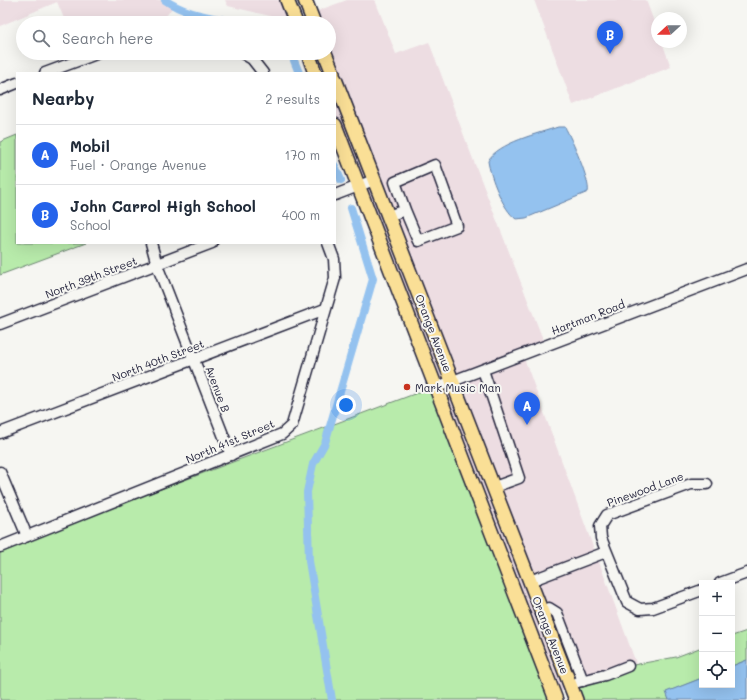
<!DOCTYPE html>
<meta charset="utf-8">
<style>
:root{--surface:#fff;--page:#f6f6f7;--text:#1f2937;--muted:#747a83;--line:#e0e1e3;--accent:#2563eb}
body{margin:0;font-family:Mali,sans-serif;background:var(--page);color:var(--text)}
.controls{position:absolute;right:12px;bottom:12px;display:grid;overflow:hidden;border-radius:0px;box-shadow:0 4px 16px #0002}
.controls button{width:36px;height:36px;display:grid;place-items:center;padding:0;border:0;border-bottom:1px solid var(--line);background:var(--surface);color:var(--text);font:20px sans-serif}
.compass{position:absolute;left:651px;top:12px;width:36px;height:36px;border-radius:50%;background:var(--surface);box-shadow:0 4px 16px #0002;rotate:249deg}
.you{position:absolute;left:346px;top:405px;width:14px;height:14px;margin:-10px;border:3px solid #fff;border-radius:50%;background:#1a73e8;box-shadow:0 0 0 6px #1a73e833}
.badge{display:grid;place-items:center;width:26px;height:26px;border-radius:50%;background:var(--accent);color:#fff;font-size:13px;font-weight:700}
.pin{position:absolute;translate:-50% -33px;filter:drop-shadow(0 1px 2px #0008)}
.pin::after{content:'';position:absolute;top:21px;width:14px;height:12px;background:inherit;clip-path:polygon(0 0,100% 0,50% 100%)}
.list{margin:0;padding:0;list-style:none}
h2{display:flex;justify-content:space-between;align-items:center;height:52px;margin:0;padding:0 16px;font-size:17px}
h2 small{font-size:13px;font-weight:400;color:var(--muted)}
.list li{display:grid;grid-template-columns:26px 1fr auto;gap:12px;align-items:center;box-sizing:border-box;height:60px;padding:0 16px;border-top:1px solid var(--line)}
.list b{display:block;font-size:15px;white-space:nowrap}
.list p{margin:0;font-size:13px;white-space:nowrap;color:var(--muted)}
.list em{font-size:13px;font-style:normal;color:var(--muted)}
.icon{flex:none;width:22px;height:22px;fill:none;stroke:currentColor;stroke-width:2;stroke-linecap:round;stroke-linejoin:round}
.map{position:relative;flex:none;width:747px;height:700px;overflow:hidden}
.search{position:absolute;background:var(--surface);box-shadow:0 4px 16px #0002;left:16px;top:16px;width:320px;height:44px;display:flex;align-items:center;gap:10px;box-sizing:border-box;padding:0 14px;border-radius:22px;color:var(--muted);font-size:15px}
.panel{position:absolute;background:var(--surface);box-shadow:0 4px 16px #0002;left:16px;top:72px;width:320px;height:172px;border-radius:0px}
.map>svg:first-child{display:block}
.built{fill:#eddde2}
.green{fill:#b8ebab;stroke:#6d8673}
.water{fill:#94c2ef;stroke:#6682a7}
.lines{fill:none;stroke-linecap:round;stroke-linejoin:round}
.canal{stroke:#94c2ef;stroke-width:8}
.minor-casing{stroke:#22223b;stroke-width:13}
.major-casing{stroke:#22223b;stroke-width:16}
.minor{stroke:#f6f6f2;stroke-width:10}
.major{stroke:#fadf96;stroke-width:13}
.poi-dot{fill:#c8321e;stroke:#f6f6f2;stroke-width:1.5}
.labels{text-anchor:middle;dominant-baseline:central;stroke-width:4;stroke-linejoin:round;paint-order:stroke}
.street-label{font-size:11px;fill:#22223b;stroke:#f6f6f2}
.poi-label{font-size:11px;fill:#22223b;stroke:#f6f6f2;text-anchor:start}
</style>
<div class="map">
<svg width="747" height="700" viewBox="0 0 747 700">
<rect width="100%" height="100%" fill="#f6f6f2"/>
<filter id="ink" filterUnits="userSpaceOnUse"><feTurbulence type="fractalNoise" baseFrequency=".025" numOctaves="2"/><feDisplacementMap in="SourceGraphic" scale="8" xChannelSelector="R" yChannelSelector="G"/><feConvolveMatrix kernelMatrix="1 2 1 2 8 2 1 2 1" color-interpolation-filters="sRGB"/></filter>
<g filter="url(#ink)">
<g class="built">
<polygon points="0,0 164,0 175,4 161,23 66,23 57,2 0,26"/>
<polygon points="225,0 283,0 291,21 228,6"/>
<polygon points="309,0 312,0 317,11 347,0 375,0 396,54 429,42 466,141 544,342 456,376 329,51 329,23 318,23"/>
<polygon points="534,0 646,0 657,30 657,42 662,42 671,67 573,105"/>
<polygon points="335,90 369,178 361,181 335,112"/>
<polygon points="372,185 448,379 440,382 364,188"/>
<polygon points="524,358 595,552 533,576 458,383"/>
<polygon points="451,386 567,689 559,692 443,389"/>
<polygon points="598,559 636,663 575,686 536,583"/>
</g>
<g class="green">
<polygon points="17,135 17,243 86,243 0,275 0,142"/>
<polygon points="433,387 552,700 0,700 0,551 78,520"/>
<polygon points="747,631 747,660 732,666 732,636"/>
<polygon points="702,647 702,678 667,692 669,700 581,700 575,686 628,666 676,657"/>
</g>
<g class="water">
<path d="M558,127H565C571,138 591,182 588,192L526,218L516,219C503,210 490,176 488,161C497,143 540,133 558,127Z"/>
<polygon points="747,660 747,700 669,700 666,692 702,678 702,685 732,685 732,666"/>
</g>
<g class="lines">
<g class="canal">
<path d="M165,0C186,15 212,17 237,23"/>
<polyline points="291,53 299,73"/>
<polyline points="335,166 341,180"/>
<polyline points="332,700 309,561 307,492 313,464 325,443 373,279 351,208"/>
</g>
<g class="minor-casing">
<g id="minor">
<polyline points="242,53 252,59 263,73"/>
<polyline points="45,73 99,53"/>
<polyline points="0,90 17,83"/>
<polyline points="335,195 374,180"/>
<polyline points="388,216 405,210 395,182 435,165 457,226 418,241 405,210"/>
<polyline points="151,243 157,265 231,455"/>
<polyline points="0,324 212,243"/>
<polyline points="483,370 519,478 494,487"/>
<polyline points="437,387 747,269"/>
<polyline points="0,433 325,309"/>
<polyline points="0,472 27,536"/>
<polyline points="0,547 282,434 292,425 335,278 334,259 328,243"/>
<polyline points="530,581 606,552"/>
<polyline points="720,583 747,573"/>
<polyline points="702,590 653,608 640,609 627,602 601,538 600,526 607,515 691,484 707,484"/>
<polyline points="542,611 549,608 557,613 583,681"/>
<polyline points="578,682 605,675 628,666"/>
</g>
</g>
<g class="major-casing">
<g id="major">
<polyline points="287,0 296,23"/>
<polyline points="305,0 314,23"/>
<polyline points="308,53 315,73"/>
<polyline points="325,53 333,73"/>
<polyline points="335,79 576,700"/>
<polyline points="335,125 556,700"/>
</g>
</g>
<use href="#minor" class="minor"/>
<use href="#major" class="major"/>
</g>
</g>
<circle class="poi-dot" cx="407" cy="387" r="4"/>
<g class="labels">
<g class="street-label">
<text transform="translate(91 277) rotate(-21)">North 39th Street</text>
<text transform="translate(588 317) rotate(-21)">Hartman Road</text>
<text transform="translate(434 333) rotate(69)">Orange Avenue</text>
<text transform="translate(158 360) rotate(-21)">North 40th Street</text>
<text transform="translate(218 389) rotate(69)">Avenue B</text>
<text transform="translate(230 441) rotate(-23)">North 41st Street</text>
<text transform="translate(645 489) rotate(-20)">Pinewood Lane</text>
<text transform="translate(551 635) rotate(69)">Orange Avenue</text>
</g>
<g class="poi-label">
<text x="415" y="387">Mark Music Man</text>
</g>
</g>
</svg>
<div class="controls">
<button>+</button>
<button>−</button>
<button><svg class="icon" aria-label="locate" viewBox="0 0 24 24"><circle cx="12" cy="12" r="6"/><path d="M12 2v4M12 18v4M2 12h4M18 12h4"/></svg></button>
</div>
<svg class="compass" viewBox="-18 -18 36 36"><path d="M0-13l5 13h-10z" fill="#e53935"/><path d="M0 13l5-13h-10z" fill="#747a83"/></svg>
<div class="you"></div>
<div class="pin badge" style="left:527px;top:425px">A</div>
<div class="pin badge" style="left:610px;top:54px">B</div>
<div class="search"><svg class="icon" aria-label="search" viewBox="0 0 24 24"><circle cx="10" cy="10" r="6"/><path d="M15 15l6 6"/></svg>Search here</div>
<section class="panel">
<h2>Nearby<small>2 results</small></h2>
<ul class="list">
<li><span class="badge">A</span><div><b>Mobil</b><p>Fuel · Orange Avenue</p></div><em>170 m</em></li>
<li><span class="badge">B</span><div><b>John Carrol High School</b><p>School</p></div><em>400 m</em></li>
</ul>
</section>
</div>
